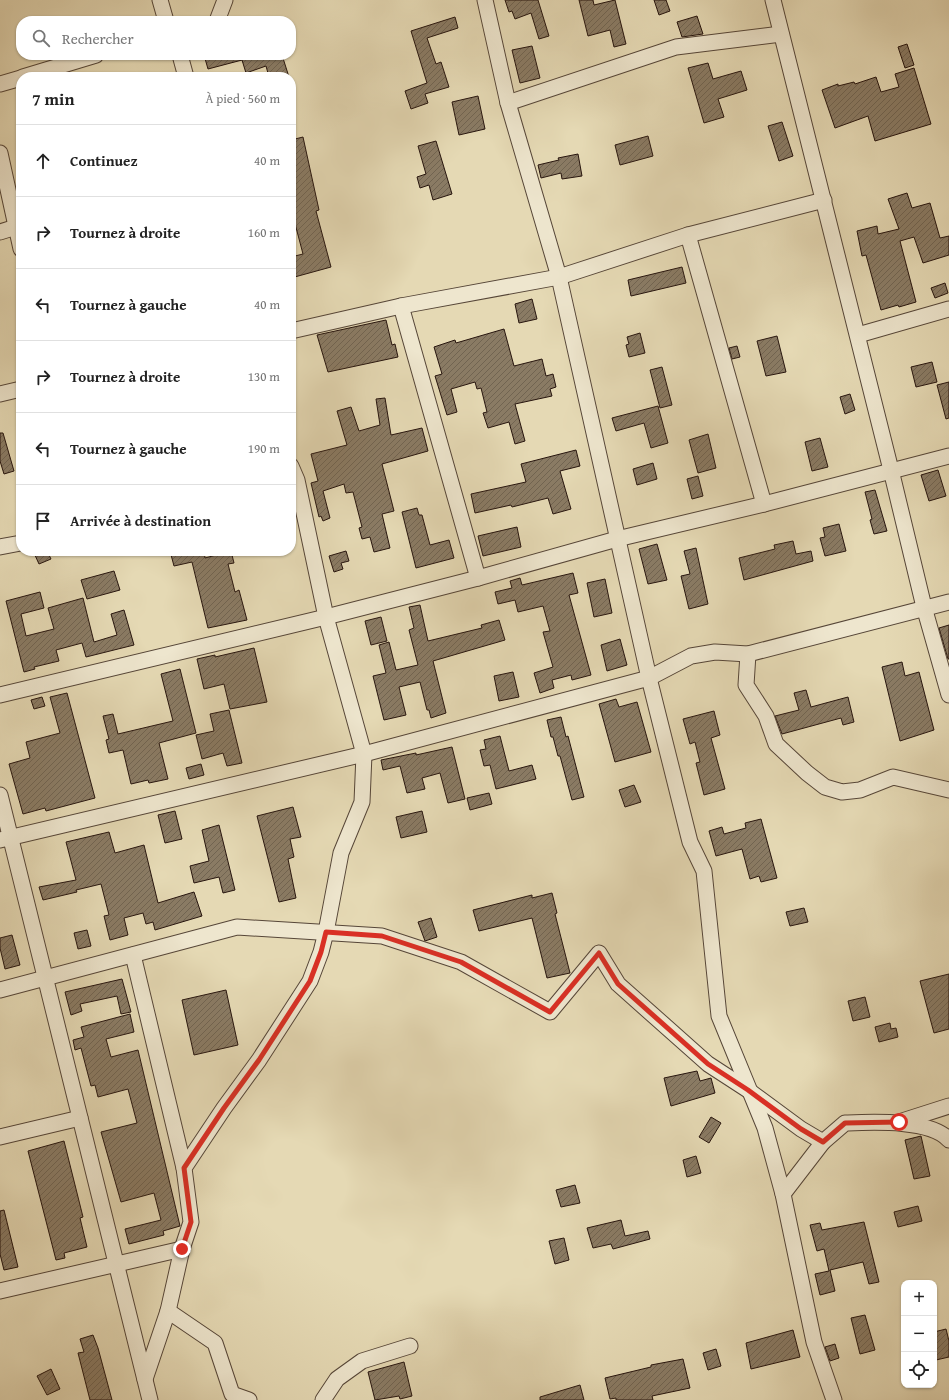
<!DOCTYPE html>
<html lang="fr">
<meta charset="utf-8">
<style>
:root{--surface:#fff;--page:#f2f2f2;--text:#222;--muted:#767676;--line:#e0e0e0}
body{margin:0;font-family:"Gentium Book Plus",serif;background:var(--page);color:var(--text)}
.controls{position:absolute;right:12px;bottom:12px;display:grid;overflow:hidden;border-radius:8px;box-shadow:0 1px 3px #0004}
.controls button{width:36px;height:36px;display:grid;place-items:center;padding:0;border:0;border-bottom:1px solid var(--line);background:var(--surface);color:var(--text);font:20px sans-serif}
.stop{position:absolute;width:12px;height:12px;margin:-9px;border:3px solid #d93025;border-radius:50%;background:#fff}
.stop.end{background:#d93025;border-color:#fff;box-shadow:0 1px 4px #0008}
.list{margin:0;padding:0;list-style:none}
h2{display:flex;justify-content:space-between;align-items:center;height:52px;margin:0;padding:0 16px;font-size:17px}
h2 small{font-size:13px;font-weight:400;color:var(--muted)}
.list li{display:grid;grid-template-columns:26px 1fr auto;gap:12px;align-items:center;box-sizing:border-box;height:72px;padding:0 16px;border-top:1px solid var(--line)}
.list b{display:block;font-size:15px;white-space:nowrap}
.list em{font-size:13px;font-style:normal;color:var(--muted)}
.icon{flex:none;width:22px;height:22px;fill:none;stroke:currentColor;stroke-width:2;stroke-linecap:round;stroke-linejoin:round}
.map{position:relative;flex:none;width:949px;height:1400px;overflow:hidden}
.search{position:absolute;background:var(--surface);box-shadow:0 1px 3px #0004;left:16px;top:16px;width:280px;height:44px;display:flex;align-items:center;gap:10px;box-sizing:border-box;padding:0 14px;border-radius:16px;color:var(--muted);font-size:15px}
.panel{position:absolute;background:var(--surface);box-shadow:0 1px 3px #0004;left:16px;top:72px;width:280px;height:484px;border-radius:16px}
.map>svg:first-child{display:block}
.building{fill:url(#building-hatch);stroke:#27150e}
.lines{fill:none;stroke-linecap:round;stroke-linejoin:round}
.minor-casing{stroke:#564638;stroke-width:17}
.minor{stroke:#eee6ce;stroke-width:15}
.route{stroke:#d93025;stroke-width:5}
</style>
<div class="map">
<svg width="949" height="1400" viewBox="0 0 949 1400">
<defs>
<pattern id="building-hatch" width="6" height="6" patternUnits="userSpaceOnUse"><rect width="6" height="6" fill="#8a7b64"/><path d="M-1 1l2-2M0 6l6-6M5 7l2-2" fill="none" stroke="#716451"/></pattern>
</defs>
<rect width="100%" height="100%" fill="#e5d9b4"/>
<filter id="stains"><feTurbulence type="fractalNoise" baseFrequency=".005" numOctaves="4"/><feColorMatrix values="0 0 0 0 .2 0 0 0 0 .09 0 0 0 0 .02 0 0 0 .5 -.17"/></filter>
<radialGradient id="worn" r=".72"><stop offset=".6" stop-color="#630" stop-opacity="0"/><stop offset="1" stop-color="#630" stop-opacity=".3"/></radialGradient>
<g class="building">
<polygon points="505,0 538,0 549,36 539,39 531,13 515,19 512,11 509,12"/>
<polygon points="579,0 593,0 594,5 615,0 626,44 614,47 610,30 588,36"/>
<polygon points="654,0 666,0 670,11 659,15"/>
<polygon points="697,16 703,34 682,37 677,22"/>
<polygon points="455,17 458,28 427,38 436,64 441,62 449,87 425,94 428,103 411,109 405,91 427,83 411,31"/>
<polygon points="907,44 914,65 905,68 898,47"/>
<polygon points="532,46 540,78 520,83 512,50"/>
<polygon points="204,55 282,55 289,77 269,77 266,66 246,73 242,60 208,69"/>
<polygon points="708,63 713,79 741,71 747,90 718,99 724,117 704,123 688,68"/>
<polygon points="914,68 931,124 875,141 868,116 835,128 822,90 838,84 838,86 854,82 855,84 876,77 881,92 899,87 895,74"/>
<polygon points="478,96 485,129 459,135 452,102"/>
<polygon points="782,122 793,156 779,161 768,126"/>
<polygon points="648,136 653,156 620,165 615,145"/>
<polygon points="303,137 319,210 316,211 331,267 291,278 291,257 303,254 293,216 291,216 291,140"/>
<polygon points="436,141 452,194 433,200 429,185 420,188 417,177 426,174 418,146"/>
<polygon points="578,154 582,176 562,179 561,173 541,178 538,165 559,160 558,158"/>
<polygon points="907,193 912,208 930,203 940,238 949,236 949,255 923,263 914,237 900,241 916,302 899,307 898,305 881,310 866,255 862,256 857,231 877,226 878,234 899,229 888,199"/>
<polygon points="682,267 686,283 631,296 628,280"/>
<polygon points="945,283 948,293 935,298 931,288"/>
<polygon points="532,299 537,319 519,323 515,304"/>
<polygon points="386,320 392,345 395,344 398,357 328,372 317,335"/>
<polygon points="504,329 514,366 542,359 546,376 553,374 556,387 550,389 552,396 515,404 525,441 515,444 509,422 488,428 483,413 487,412 481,388 477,389 475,382 451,389 457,412 447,415 435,376 442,374 434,347 455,340 456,343"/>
<polygon points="640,333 645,353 629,357 626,345 629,344 627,337"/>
<polygon points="777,336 786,372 766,376 757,341"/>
<polygon points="737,346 740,357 732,359 729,348"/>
<polygon points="932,362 937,382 916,387 911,367"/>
<polygon points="662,367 672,405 660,408 650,370"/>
<polygon points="949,382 949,418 946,419 937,385"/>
<polygon points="850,394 855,410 845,414 840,397"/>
<polygon points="385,398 391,435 422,428 428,451 382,464 394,511 382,514 390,548 374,552 370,537 362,539 359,528 362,527 353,492 346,493 344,484 323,491 330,518 323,521 321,516 319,517 311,483 318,481 311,454 347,445 337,411 351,407 359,431 380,425 376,399"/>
<polygon points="658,406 668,443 651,448 644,423 616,431 612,418"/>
<polygon points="0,433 3,433 14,471 4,474 0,461"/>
<polygon points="708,434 716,468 698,473 689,440"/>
<polygon points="820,438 828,467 812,471 805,442"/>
<polygon points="576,450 580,466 560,471 571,509 553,514 548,498 512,507 511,505 475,513 471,494 526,482 521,464"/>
<polygon points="653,463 657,479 637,485 633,469"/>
<polygon points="938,470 946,496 929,501 921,475"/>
<polygon points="698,476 703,496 692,499 687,479"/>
<polygon points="875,490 887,531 874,534 870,520 872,519 865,492"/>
<polygon points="417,508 419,515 422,515 430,545 449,540 454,558 416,568 402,512"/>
<polygon points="839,524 846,551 825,556 820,538 825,537 823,528"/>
<polygon points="517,527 521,547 483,556 478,536"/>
<polygon points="793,541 796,554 811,551 813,561 744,580 739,558 775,549 774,545"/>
<polygon points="657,544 667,580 648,584 639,549"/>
<polygon points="696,548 708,604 689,609 681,576 690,574 684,551"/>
<polygon points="40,551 47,551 51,559 39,564 34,553"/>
<polygon points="170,551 204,551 205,558 231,551 234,563 228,564 235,592 239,590 247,620 208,628 192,562 174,566"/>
<polygon points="346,551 349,561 341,563 343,569 334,572 329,556"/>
<polygon points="114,571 120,590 87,599 81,580"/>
<polygon points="573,573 578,593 569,595 591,675 572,680 571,675 552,680 554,688 540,693 534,673 553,667 543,632 550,631 543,606 518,612 515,600 498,604 495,592 512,588 510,581 520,578 522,585"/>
<polygon points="605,579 612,613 594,617 587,583"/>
<polygon points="40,592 44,608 21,614 26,636 54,629 48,608 83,598 94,642 117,635 111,614 124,610 134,645 86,657 82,643 56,650 59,661 34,667 35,669 24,672 6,601"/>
<polygon points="420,605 428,641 482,628 481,625 499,620 505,640 433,661 446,713 431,718 429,710 427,710 420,682 399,687 406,715 384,720 373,676 386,673 379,645 389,642 396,670 418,665 409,630 414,628 409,607"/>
<polygon points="381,617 387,641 371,645 365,621"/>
<polygon points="949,625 949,659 948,659 939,628"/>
<polygon points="620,639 627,665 607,671 601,645"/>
<polygon points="254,648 267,702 230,709 224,684 204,689 197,659 215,655 215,657"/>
<polygon points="902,662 905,676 919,672 934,730 900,741 882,667"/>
<polygon points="180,669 196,733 159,743 168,779 149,783 148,780 131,784 123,750 109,753 106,740 109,739 103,716 113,714 118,734 173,721 161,674"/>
<polygon points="513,672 519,697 499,701 494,676"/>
<polygon points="806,690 811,707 848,697 854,722 843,725 841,718 782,734 775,716 799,710 794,693"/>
<polygon points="67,693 95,798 46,811 45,808 23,814 9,764 30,758 26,742 60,733 50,697"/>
<polygon points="42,697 45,706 34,709 31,700"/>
<polygon points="616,699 619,707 637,702 651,752 615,762 599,704"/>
<polygon points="229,710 242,763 227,766 223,753 202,759 196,735 214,731 210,714"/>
<polygon points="714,711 720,735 711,738 725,789 704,795 696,763 700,762 695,742 690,744 683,719"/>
<polygon points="561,717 566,737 568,736 584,797 572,800 560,756 558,756 553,737 551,737 547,720"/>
<polygon points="500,736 509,771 532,765 536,779 496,789 490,765 484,766 480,750 486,749 484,740"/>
<polygon points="452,747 465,799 448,803 440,773 422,778 425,789 407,793 400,766 383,770 381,760 416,753 416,755"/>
<polygon points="201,764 204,775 189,779 186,768"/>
<polygon points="634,785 641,802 625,807 619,790"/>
<polygon points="489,793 492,804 470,810 467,798"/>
<polygon points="293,807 301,837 290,839 294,857 288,859 296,898 279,902 257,816"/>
<polygon points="175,811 182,839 165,843 158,815"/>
<polygon points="422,811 427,832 401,838 396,817"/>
<polygon points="761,819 777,878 761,882 759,876 750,879 742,849 716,856 709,831 722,827 724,834 746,828 745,823"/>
<polygon points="219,825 235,890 223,893 219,877 194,883 190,866 209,861 202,830"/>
<polygon points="109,832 115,853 144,845 158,903 194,892 202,916 155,930 153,922 146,924 143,913 124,918 128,935 110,940 104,916 109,915 101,884 76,890 77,892 43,900 39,887 76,880 66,842"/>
<polygon points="552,893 557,913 555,914 570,973 547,978 532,918 479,931 473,910 532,895 532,898"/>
<polygon points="804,908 808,922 790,926 786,912"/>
<polygon points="431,918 437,937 425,941 418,922"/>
<polygon points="87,930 91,946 78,949 74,933"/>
<polygon points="12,935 20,965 5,969 0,948 0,938"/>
<polygon points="949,974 949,1029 934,1033 920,981"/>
<polygon points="122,979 131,1012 121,1014 117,996 80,1004 82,1011 71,1015 65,992"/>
<polygon points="226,990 238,1045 194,1055 182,1000"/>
<polygon points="865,997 870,1017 853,1021 848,1001"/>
<polygon points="130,1014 134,1032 106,1039 111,1057 138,1050 180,1226 163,1231 164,1235 129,1244 125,1229 161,1220 154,1193 121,1202 101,1132 137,1123 128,1089 98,1097 95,1085 91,1086 81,1048 75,1050 73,1040 84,1037 81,1027"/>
<polygon points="890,1023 891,1029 896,1028 898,1037 879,1042 875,1027"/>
<polygon points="697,1071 700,1081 711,1078 715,1093 671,1106 664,1078"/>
<polygon points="711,1117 721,1123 709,1143 699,1137"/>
<polygon points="921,1136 930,1176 914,1179 905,1140"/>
<polygon points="64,1141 83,1217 80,1218 87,1247 64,1253 65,1258 56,1260 28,1151"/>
<polygon points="696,1156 701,1173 687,1177 683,1160"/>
<polygon points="575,1185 580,1203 561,1207 556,1190"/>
<polygon points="918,1206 922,1221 898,1227 894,1212"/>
<polygon points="4,1210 18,1267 4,1270 0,1254 0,1211"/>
<polygon points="621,1220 625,1236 648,1231 650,1239 613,1249 611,1244 593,1248 587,1228"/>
<polygon points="864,1222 879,1282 869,1284 863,1262 830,1270 835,1291 820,1295 815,1274 829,1271 824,1249 817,1251 810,1225 820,1223 822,1230"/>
<polygon points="564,1238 569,1260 555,1264 549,1241"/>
<polygon points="865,1315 875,1350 860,1354 851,1318"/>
<polygon points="946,1329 949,1341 949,1357 936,1360 934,1332"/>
<polygon points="793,1330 800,1357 751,1369 746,1343"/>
<polygon points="93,1335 98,1348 112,1400 90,1400 78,1353 84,1352 80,1339"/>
<polygon points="835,1344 839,1358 830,1361 825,1347"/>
<polygon points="716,1349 721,1366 708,1370 703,1353"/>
<polygon points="683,1359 690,1388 652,1396 653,1400 616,1400 616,1398 610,1399 605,1378 651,1367 651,1365"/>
<polygon points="404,1362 412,1396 400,1399 399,1396 375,1400 368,1372"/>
<polygon points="51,1369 60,1389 47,1395 37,1376"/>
<polygon points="580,1385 584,1400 540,1400 540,1397"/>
</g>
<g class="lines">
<g class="minor-casing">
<g id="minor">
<polyline points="160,0 166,21"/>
<polyline points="485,0 508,103 559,277 649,678 690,842 704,871 719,1016 765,1128 783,1194 814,1342 834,1400"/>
<polyline points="773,0 891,470 924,607 949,695"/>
<polyline points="217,21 225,0"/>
<polyline points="180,55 186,77"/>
<polyline points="23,77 96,55"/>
<polyline points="0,84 21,78"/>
<polyline points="508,103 676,47 781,34"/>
<polyline points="0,153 21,249"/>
<polyline points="0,232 16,227"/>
<polyline points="688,235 764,504"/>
<polyline points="401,306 478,578"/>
<polyline points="291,331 401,306 559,277 688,235 824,200"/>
<polyline points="858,335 949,309"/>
<polyline points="0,394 21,389"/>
<polyline points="0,547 21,543"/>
<polyline points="748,654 746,685 766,716 776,744 807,773 825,787 842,792 860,790 893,777 949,790"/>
<polyline points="0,695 326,617 478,578 617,539 764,504 949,456"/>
<polyline points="0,795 150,1400"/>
<polyline points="0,840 364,754 649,678 691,656 715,652 748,654 949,602"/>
<polyline points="133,955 184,1168"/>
<path d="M0,990L237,927L382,936L461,962L550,1012L599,953L618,984L708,1064L748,1090L801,1129L823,1142L845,1123C872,1122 931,1119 949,1140"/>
<polyline points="899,1122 949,1106"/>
<polyline points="0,1137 80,1118"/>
<polyline points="783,1194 823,1142"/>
<polyline points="0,1291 182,1249"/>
<polyline points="168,1311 215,1343 232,1394 249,1400"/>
<polyline points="145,1379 168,1311 182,1249 191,1222 184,1168 224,1108 259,1060 310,981 321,952 326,932 341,853 362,802 364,754 326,617 297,480 291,466"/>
<polyline points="323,1400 337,1379 362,1361 410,1346"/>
</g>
</g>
<use href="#minor" class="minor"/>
</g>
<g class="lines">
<polyline class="route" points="182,1249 191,1222 184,1168 224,1108 259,1060 310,981 321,952 326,932 382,936 461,962 550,1012 599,953 618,984 708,1064 748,1090 801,1129 823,1142 845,1123 899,1122"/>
</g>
<rect width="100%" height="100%" filter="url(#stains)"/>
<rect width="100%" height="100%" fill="url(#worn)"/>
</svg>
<div class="controls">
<button>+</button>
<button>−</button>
<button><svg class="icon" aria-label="locate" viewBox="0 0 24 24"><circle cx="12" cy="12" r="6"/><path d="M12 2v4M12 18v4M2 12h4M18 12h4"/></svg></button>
</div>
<div class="stop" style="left:899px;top:1122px"></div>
<div class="stop end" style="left:182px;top:1249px"></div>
<div class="search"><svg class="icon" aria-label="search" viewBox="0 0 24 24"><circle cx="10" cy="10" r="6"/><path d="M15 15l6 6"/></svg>Rechercher</div>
<section class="panel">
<h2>7 min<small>À pied · 560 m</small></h2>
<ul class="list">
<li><svg class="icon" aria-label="ahead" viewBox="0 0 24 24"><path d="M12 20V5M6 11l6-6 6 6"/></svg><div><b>Continuez</b></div><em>40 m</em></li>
<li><svg class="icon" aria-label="right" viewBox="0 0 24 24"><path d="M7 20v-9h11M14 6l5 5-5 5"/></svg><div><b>Tournez à droite</b></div><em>160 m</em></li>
<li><svg class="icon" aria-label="left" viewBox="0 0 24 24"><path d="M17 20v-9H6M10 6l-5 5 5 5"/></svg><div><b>Tournez à gauche</b></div><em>40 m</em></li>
<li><svg class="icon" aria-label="right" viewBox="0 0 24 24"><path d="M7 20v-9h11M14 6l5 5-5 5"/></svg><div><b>Tournez à droite</b></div><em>130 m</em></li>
<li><svg class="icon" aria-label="left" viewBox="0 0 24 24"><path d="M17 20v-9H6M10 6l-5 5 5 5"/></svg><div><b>Tournez à gauche</b></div><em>190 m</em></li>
<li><svg class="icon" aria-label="arrive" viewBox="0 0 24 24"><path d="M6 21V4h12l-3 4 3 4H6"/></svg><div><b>Arrivée à destination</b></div></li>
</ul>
</section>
</div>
